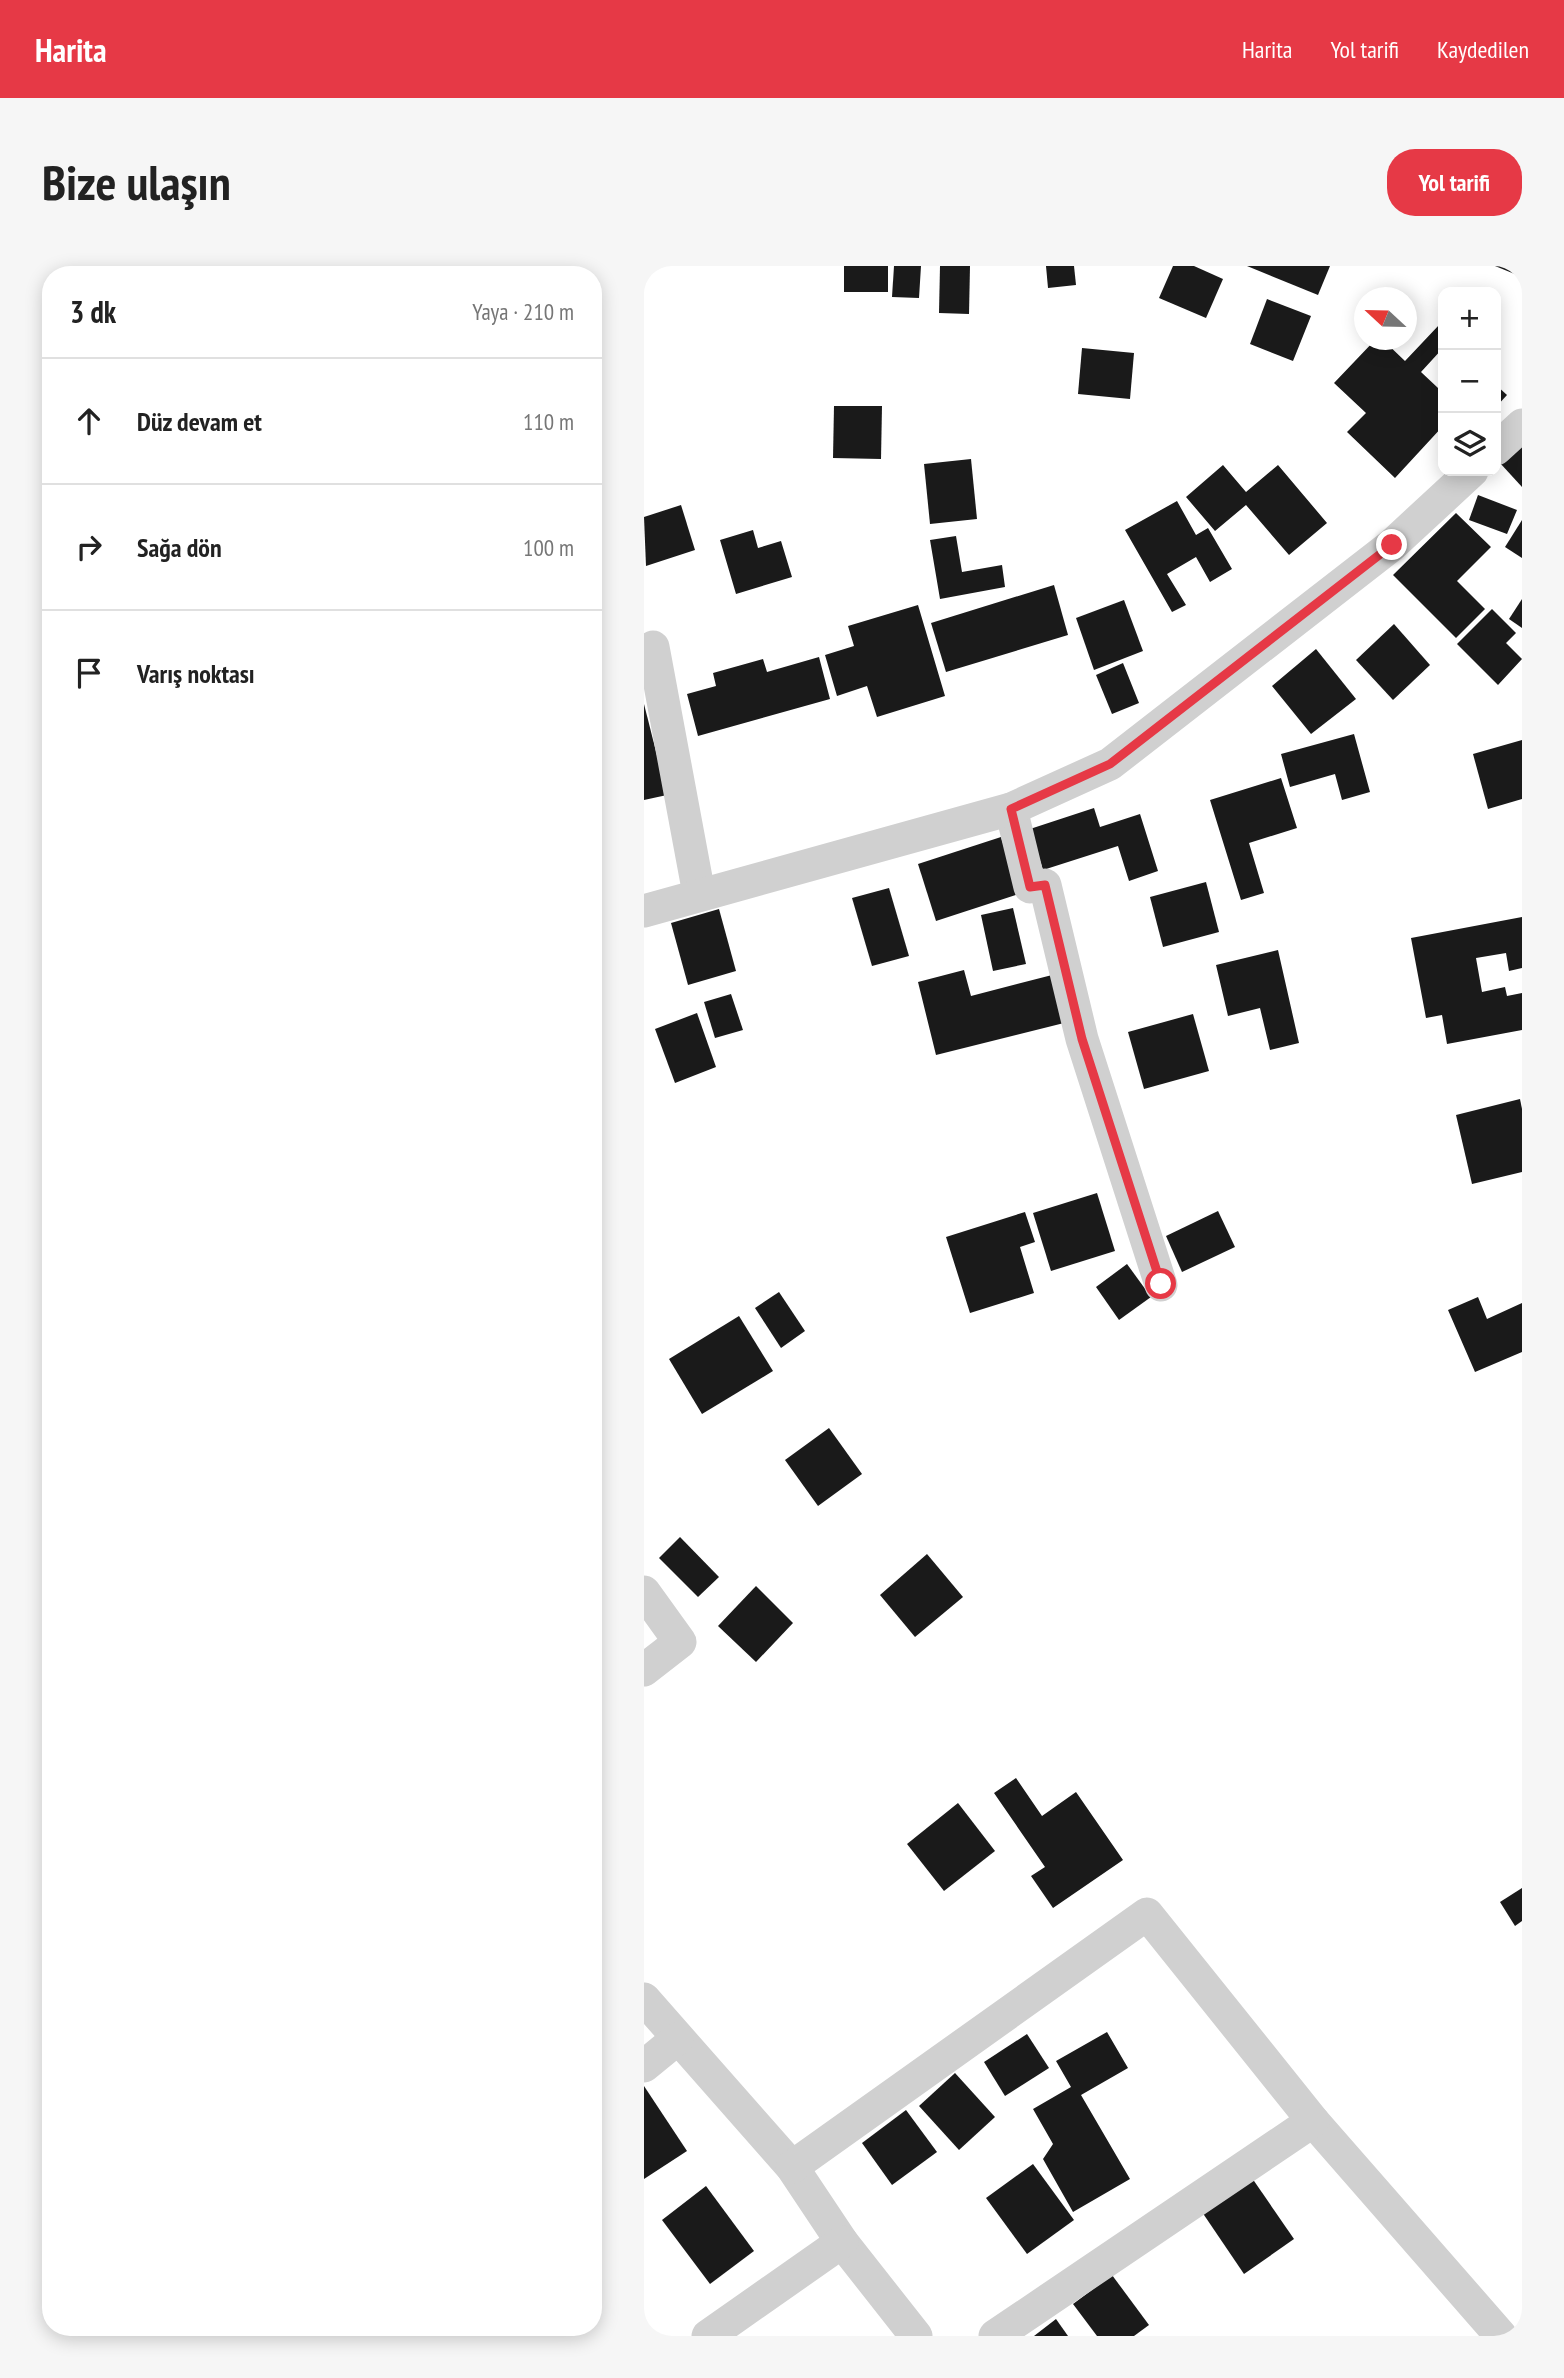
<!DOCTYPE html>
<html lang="tr">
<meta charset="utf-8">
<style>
:root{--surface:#fff;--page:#f6f6f6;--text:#222;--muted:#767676;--line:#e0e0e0;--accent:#e63946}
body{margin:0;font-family:"PT Sans Narrow",sans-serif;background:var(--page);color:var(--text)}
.controls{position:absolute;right:21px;top:21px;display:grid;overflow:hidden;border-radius:14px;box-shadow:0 4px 18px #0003}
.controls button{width:63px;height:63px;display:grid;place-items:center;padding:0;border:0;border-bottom:2px solid var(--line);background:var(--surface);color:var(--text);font:35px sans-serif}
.compass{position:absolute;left:710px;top:21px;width:63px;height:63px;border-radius:50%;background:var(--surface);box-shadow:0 4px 18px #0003;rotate:292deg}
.stop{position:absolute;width:21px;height:21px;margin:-16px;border:5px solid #e63946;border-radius:50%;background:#fff}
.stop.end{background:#e63946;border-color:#fff;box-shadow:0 2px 7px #0008}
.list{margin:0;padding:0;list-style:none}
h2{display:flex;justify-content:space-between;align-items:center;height:91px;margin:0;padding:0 28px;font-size:30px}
h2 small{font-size:23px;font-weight:400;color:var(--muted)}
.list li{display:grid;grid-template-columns:46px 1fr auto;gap:21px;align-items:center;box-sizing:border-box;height:126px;padding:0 28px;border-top:2px solid var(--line)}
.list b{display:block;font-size:26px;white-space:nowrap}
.list em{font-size:23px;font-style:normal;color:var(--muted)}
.icon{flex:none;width:38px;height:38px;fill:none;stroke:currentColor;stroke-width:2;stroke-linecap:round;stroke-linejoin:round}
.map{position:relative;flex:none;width:878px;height:2070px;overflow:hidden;border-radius:28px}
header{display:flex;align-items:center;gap:42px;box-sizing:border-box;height:98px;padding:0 35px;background:var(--accent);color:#fff}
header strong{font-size:33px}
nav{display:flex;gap:38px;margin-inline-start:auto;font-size:24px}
.intro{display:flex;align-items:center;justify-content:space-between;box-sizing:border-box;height:168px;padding:0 42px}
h1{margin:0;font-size:49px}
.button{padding:18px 32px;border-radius:28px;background:var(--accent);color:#fff;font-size:24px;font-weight:700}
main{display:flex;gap:42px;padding:0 42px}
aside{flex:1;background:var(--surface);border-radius:28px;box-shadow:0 4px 18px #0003}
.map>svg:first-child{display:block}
.building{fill:#1a1a1a}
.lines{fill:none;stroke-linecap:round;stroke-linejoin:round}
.minor{stroke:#d0d0d0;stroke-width:33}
.route{stroke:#e63946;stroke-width:9}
</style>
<header>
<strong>Harita</strong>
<nav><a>Harita</a><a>Yol tarifi</a><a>Kaydedilen</a></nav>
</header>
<div class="intro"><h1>Bize ulaşın</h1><a class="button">Yol tarifi</a></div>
<main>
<aside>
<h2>3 dk<small>Yaya · 210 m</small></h2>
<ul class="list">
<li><svg class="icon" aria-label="ahead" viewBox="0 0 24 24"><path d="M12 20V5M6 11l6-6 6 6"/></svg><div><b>Düz devam et</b></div><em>110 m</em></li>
<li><svg class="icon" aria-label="right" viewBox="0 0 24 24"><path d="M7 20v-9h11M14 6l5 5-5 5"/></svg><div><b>Sağa dön</b></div><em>100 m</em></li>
<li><svg class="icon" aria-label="arrive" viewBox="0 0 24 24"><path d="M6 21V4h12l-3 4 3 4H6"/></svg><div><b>Varış noktası</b></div></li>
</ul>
</aside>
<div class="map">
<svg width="878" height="2070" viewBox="0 0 878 2070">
<rect width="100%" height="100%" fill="#fff"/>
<g class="building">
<rect x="200" y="0" width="44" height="26"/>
<polygon points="250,0 277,0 275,32 248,31"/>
<polygon points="296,0 326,0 325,48 295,47"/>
<polygon points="402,0 430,0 432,19 404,22"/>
<polygon points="529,0 550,0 579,13 562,52 515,32"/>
<polygon points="603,0 686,0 674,29"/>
<polygon points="851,0 878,0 878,11"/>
<polygon points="623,33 667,50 649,95 606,78"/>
<polygon points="795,59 799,62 799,82 777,106 794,122 799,117 799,160 751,212 703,166 722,147 690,117 731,74 739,74 761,95"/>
<polygon points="438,82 490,87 486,133 434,128"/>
<polygon points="852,119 863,129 852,141"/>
<polygon points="190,140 238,140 237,193 189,192"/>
<polygon points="878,177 878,221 856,197"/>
<polygon points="327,193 333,253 286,258 280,198"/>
<polygon points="579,199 602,226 634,199 683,257 645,289 602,239 571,265 542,231"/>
<polygon points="834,229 873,244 863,268 825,254"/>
<polygon points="533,235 552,269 564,262 588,303 566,316 552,291 523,308 542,339 528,346 481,264"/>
<polygon points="37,239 51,284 2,300 0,251"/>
<polygon points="812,247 847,281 813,315 841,343 812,372 749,309"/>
<polygon points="878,254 878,292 861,281"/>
<polygon points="109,264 114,282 137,275 148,311 92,328 76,274"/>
<polygon points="312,270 318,306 358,299 361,321 296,333 286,274"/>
<polygon points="410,319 424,369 302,406 287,357"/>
<polygon points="878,333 878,362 865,353"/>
<polygon points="480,334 499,385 450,404 432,352"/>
<polygon points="274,339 301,430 233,451 223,420 193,430 181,389 210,380 204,360"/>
<polygon points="848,343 872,367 862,377 878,393 854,419 813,378"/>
<polygon points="750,358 786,399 749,434 712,394"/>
<polygon points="672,383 712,433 667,468 628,420"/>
<polygon points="175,391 186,433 54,470 43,428 72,420 69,407 119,393 123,406"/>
<polygon points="479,397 495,437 468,448 452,409"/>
<polygon points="0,438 23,529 0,534"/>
<polygon points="710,468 726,526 698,534 691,508 646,521 637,488"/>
<polygon points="878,474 878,533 844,543 829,488"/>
<polygon points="637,512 653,562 605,577 620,627 597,634 566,534"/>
<polygon points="450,542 456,561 496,548 514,605 485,615 474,580 399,604 386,563"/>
<polygon points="357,571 375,628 292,655 274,598"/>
<polygon points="562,616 575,666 519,681 506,631"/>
<polygon points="245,622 265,690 228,700 208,632"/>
<polygon points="369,642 382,698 349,705 337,649"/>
<polygon points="75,643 92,705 44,719 27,657"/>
<polygon points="878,651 878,702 865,705 862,687 832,692 838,726 861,721 863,730 878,727 878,764 803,778 798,749 782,752 767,672"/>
<polygon points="634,684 655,777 626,784 616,742 584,750 572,699"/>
<polygon points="320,704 327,730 412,708 424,756 292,789 274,716"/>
<polygon points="87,728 99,764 71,772 60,736"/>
<polygon points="53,747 72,801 31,817 11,763"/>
<polygon points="549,748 565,805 500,823 484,766"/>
<polygon points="876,833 878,843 878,906 828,918 812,849"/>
<polygon points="453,927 471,985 407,1005 389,947"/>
<polygon points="574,945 591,981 538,1006 522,970"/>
<polygon points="381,946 391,976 376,981 390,1027 326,1047 302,971"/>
<polygon points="483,998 507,1031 475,1054 452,1021"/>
<polygon points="135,1026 161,1065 137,1082 111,1042"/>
<polygon points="834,1031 843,1053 878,1037 878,1086 831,1106 804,1044"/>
<polygon points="95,1050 129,1105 58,1148 25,1093"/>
<polygon points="185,1162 218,1208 174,1240 141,1194"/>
<polygon points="36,1271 75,1311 54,1331 15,1292"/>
<polygon points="283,1288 319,1331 271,1371 236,1329"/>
<polygon points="112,1320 149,1357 112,1396 74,1360"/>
<polygon points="372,1512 398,1550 432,1526 479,1594 409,1642 387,1610 401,1601 350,1527"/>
<polygon points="314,1537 351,1585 300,1625 263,1578"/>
<polygon points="878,1622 878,1655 871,1660 856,1636"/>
<polygon points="463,1766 484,1802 437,1829 486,1913 429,1946 399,1893 409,1878 389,1843 427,1821 412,1795"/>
<polygon points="383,1768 405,1802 361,1830 340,1796"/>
<polygon points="311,1807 351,1851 315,1884 275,1840"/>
<polygon points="0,1820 43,1885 0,1913"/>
<polygon points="262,1844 293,1886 248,1919 218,1877"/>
<polygon points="389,1898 430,1954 383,1988 342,1932"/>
<polygon points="608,1912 650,1973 600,2008 558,1946"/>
<polygon points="62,1920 110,1985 66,2018 18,1954"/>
<polygon points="468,2009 505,2059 490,2070 453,2070 429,2038"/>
<polygon points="412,2053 424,2070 390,2070"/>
</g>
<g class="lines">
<g class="minor">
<polyline points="852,183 878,159"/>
<polyline points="9,381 55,628"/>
<polyline points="367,543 386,621 401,619 438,773 517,1019"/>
<polyline points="0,645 367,543 466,498 748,279 828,205"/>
<polyline points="0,1326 36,1376 0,1404"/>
<polyline points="0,1733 148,1901 198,1976 272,2070"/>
<polyline points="0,1800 33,1773"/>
<polyline points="148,1901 503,1648 669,1855 857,2070"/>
<polyline points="64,2070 198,1976"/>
<polyline points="351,2070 669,1855"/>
</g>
</g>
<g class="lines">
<polyline class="route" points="517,1018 438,773 401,619 386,621 367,543 466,498 748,279"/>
</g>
</svg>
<div class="controls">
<button>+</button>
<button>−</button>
<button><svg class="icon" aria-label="layers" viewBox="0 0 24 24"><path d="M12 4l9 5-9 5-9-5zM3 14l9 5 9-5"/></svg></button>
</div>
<svg class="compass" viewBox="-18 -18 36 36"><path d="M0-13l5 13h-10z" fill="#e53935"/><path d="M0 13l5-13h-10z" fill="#767676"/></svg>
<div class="stop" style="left:517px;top:1018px"></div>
<div class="stop end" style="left:748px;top:279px"></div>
</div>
</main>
